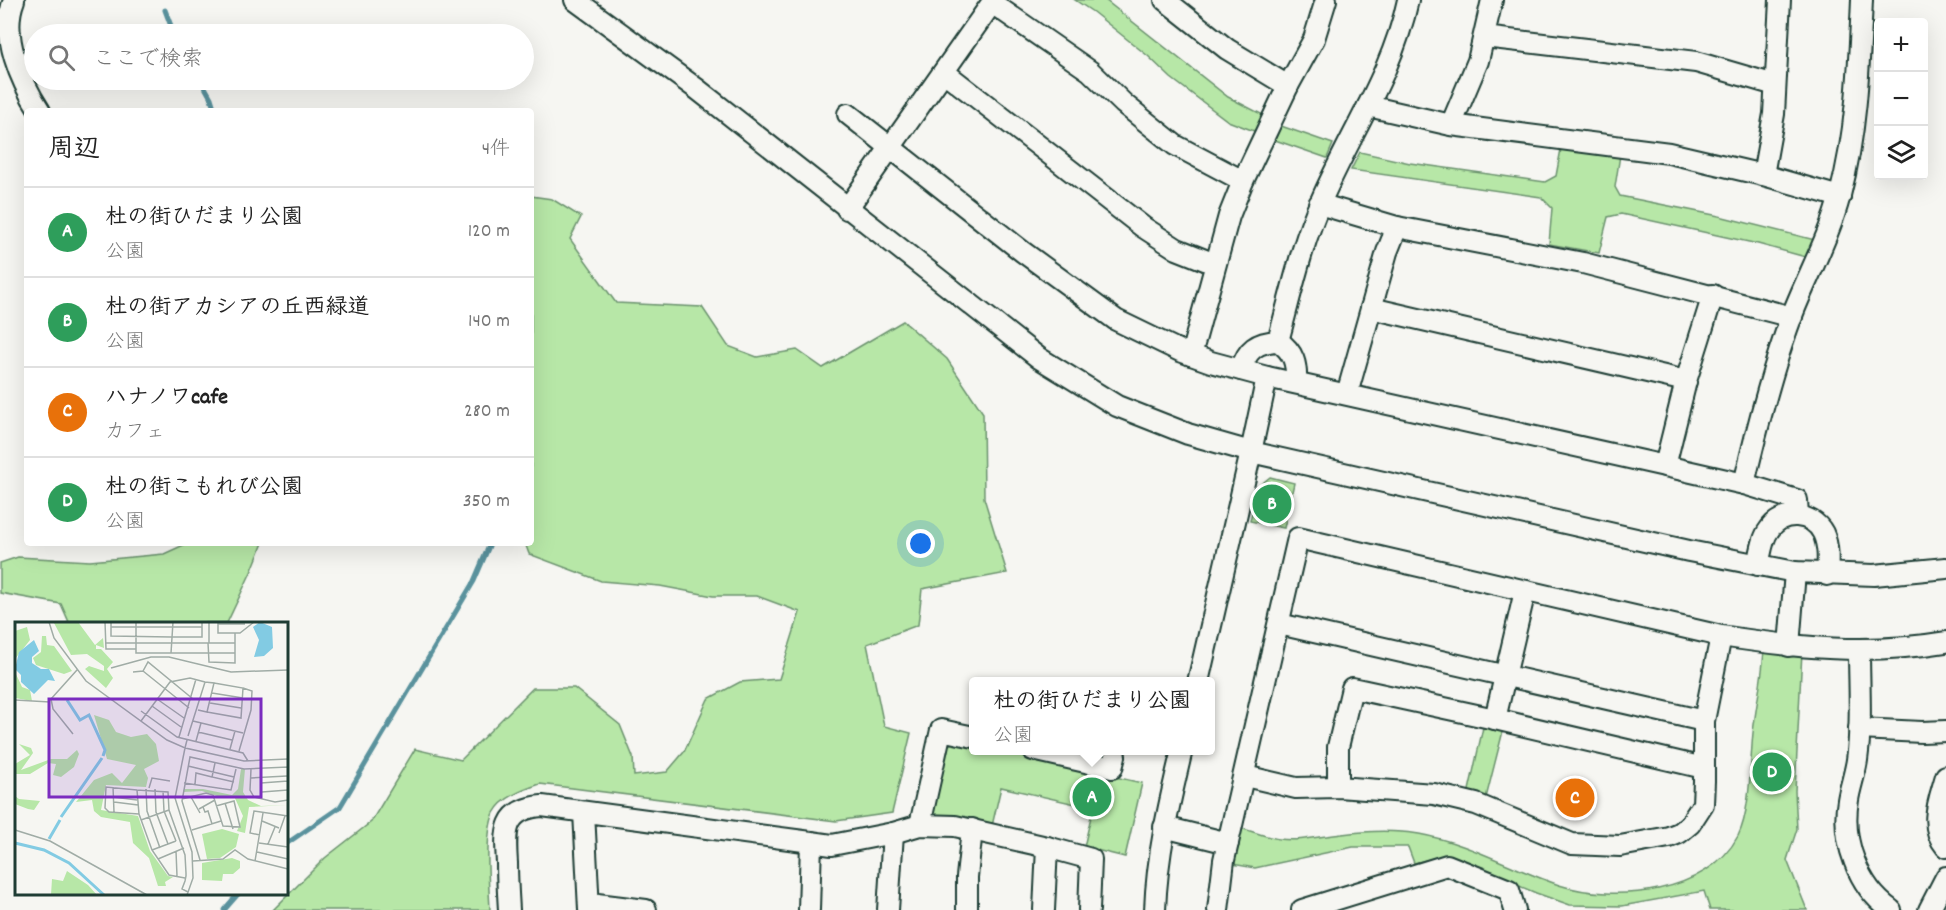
<!DOCTYPE html>
<html lang="ja">
<meta charset="utf-8">
<style>
:root{--surface:#fff;--page:#f6f6f6;--text:#222;--muted:#767676;--line:#e0e0e0;--accent:#0b8043}
body{margin:0;font-family:Dekko,"Klee One",sans-serif;background:var(--page);color:var(--text)}
.controls{position:absolute;right:18px;top:18px;display:grid;overflow:hidden;border-radius:6px;box-shadow:0 6px 24px #0002}
.controls button{width:54px;height:54px;display:grid;place-items:center;padding:0;border:0;border-bottom:2px solid var(--line);background:var(--surface);color:var(--text);font:30px sans-serif}
.you{position:absolute;left:921px;top:544px;width:21px;height:21px;margin:-15px;border:4px solid #fff;border-radius:50%;background:#1a73e8;box-shadow:0 0 0 9px #1a73e833}
.badge{display:grid;place-items:center;width:39px;height:39px;border-radius:50%;background:var(--accent);color:#fff;font-size:20px;font-weight:700}
.pin{position:absolute;translate:-50% -50%;border:3px solid #fff;box-shadow:0 2px 6px #0006}
.popup{position:absolute;left:969px;top:677px;width:246px;height:78px;box-sizing:border-box;display:grid;place-content:center;border-radius:6px;background:var(--surface);filter:drop-shadow(0 2px 4px #0005);font-size:20px;white-space:nowrap;color:var(--muted)}
.popup b{font-size:22px;color:var(--text)}
.popup::after{content:'';position:absolute;left:50%;top:100%;margin-left:-12px;border:12px solid transparent;border-top-color:var(--surface)}
.list{margin:0;padding:0;list-style:none}
h2{display:flex;justify-content:space-between;align-items:center;height:78px;margin:0;padding:0 24px;font-size:26px}
h2 small{font-size:20px;font-weight:400;color:var(--muted)}
.list li{display:grid;grid-template-columns:39px 1fr auto;gap:18px;align-items:center;box-sizing:border-box;height:90px;padding:0 24px;border-top:2px solid var(--line)}
.list b{display:block;font-size:22px;white-space:nowrap}
.list p{margin:0;font-size:20px;white-space:nowrap;color:var(--muted)}
.list em{font-size:20px;font-style:normal;color:var(--muted)}
.icon{flex:none;width:33px;height:33px;fill:none;stroke:currentColor;stroke-width:2;stroke-linecap:round;stroke-linejoin:round}
.map{position:relative;flex:none;width:1946px;height:910px;overflow:hidden}
.search{position:absolute;background:var(--surface);box-shadow:0 6px 24px #0002;left:24px;top:24px;width:510px;height:66px;display:flex;align-items:center;gap:15px;box-sizing:border-box;padding:0 21px;border-radius:33px;color:var(--muted);font-size:22px}
.panel{position:absolute;background:var(--surface);box-shadow:0 6px 24px #0002;left:24px;top:108px;width:510px;height:438px;border-radius:6px}
.map>svg:first-child{display:block}
.green{fill:#b7e7a7;stroke:#6b926e;stroke-width:1.5}
.lines{fill:none;stroke-linecap:round;stroke-linejoin:round}
.stream{stroke:#5a929d;stroke-width:5}
.minor-casing{stroke:#1f3d34;stroke-width:24}
.minor{stroke:#f6f6f2;stroke-width:20}
.inset-river{fill:none;stroke:#82cbe3;stroke-width:3}
.inset-road{fill:none;stroke:#a0aca6;stroke-width:1.5}
.view{fill:#7b2cbf;fill-opacity:0.15;stroke:#7b2cbf;stroke-width:3}
.inset-edge{fill:none;stroke:#1f3d34;stroke-width:3}
</style>
<div class="map">
<svg width="1946" height="910" viewBox="0 0 1946 910">
<rect width="100%" height="100%" fill="#f6f6f2"/>
<filter id="ink" filterUnits="userSpaceOnUse"><feTurbulence type="fractalNoise" baseFrequency=".0167" numOctaves="2"/><feDisplacementMap in="SourceGraphic" scale="12" xChannelSelector="R" yChannelSelector="G"/><feConvolveMatrix kernelMatrix="1 2 1 2 8 2 1 2 1" color-interpolation-filters="sRGB"/></filter>
<g filter="url(#ink)">
<g class="green">
<polygon points="1075,0 1105,0 1228,97 1269,118 1262,134 1228,121 1171,78 1148,56 1093,12"/>
<polygon points="1281,126 1333,144 1327,158 1275,140"/>
<polygon points="1561,149 1620,155 1615,187 1620,196 1719,216 1819,241 1813,259 1758,244 1621,214 1608,217 1599,253 1549,244 1552,208 1541,197 1351,170 1360,152 1410,163 1545,182 1556,176"/>
<path d="M531,196L552,199L581,217L570,239L616,303L702,307L728,346L757,357L797,350L823,368L903,321L947,359L983,413L984,498L1007,573L922,589L918,625L867,644L884,726L911,733L892,813L836,821L540,784C525,789 502,797 494,813C484,835 489,885 490,910H273L325,858L371,822L415,749L461,760L533,688H574L620,725L633,757L634,776L667,772L684,752L708,699L740,682L779,679L800,612L757,596H713L660,586L601,581L529,554L525,543H531Z"/>
<polygon points="1270,477 1294,483 1284,528 1250,521 1258,487"/>
<polygon points="188,543 263,543 252,570 227,623 67,623 69,622 61,604 0,593 0,563 18,557 90,561 164,554"/>
<path d="M1764,648L1802,651L1795,791L1797,829L1787,860L1807,910H1710L1704,891L1622,906L1570,905L1536,893L1446,855L1414,863L1408,847H1353L1255,868L1232,864L1240,828C1252,831 1266,837 1279,839C1300,842 1321,836 1342,834C1366,831 1395,830 1419,834C1469,843 1512,869 1559,885C1615,903 1708,894 1738,836C1751,810 1750,762 1753,733C1756,704 1763,677 1764,648Z"/>
<polygon points="1484,723 1504,727 1486,798 1468,795"/>
<polygon points="958,741 973,745 974,750 1000,751 1142,783 1125,857 1084,847 1093,808 1001,787 992,826 936,817 932,807 946,746"/>
</g>
<g class="lines">
<g class="stream">
<polyline points="165,10 174,34"/>
<polyline points="201,80 211,98 215,111"/>
<polyline points="286,844 340,807 474,581 489,546"/>
<polyline points="224,910 238,894"/>
</g>
<g class="minor-casing">
<g id="minor">
<path d="M14,0C0,35 21,82 40,111"/>
<polyline points="575,0 697,89 1039,358 1117,406 1188,434 1251,452 1267,377"/>
<polyline points="1165,0 1227,49 1288,86"/>
<polyline points="992,3 1090,71 1124,104 1175,145 1243,181"/>
<polyline points="1484,37 1696,62 1775,85"/>
<polyline points="944,72 1143,227 1177,249 1215,264"/>
<polyline points="1368,106 1451,125 1478,61 1492,0"/>
<polyline points="848,114 1023,252 1116,320 1180,351 1211,362 1267,377 1665,466 1744,484 1797,500 1798,515"/>
<polyline points="1451,125 1669,153 1763,175 1774,114 1780,0"/>
<polyline points="1763,175 1840,197"/>
<polyline points="1319,204 1397,227 1583,263 1792,317"/>
<polyline points="847,209 994,0"/>
<polyline points="1371,308 1686,381"/>
<path d="M1278,341C1291,295 1301,245 1321,201C1350,134 1393,72 1408,0"/>
<polyline points="1191,355 1229,216 1243,181 1288,86 1314,39 1326,0"/>
<path d="M1241,370C1247,349 1257,342 1278,341C1294,352 1297,364 1296,383"/>
<polyline points="1347,394 1387,252 1397,227"/>
<polyline points="1665,466 1686,381 1713,295"/>
<path d="M1744,484C1757,428 1771,372 1791,318C1807,276 1829,238 1840,195C1857,131 1859,66 1862,0"/>
<path d="M1758,565C1761,554 1762,539 1769,530C1782,510 1812,512 1823,533C1829,546 1828,561 1827,575"/>
<polyline points="1525,591 1495,719 1704,768"/>
<polyline points="1279,624 1704,721"/>
<polyline points="1789,646 1795,572"/>
<path d="M1859,650C1859,686 1862,724 1857,760C1855,774 1850,787 1848,800C1841,840 1858,887 1891,910"/>
<polyline points="1198,682 1251,452 1689,551 1795,572 1874,575 1946,568"/>
<polyline points="1859,729 1922,732 1946,731"/>
<polyline points="1033,750 1112,768 1115,756"/>
<polyline points="1245,776 1296,788 1338,787 1434,794 1476,804 1572,844 1620,846 1669,837 1679,833 1690,824 1703,804 1704,781 1704,721 1721,636"/>
<path d="M1946,776C1939,801 1928,825 1946,847"/>
<polyline points="1338,787 1338,747 1352,688 1495,719"/>
<polyline points="584,812 589,910"/>
<polyline points="920,825 941,730 974,737"/>
<polyline points="1164,827 1228,843"/>
<polyline points="589,903 646,910"/>
<path d="M509,910C508,894 507,879 507,863C505,832 503,809 542,806L811,842"/>
<polyline points="809,910 811,842 832,845 893,833 920,825 955,826 1047,847 1091,859 1089,910"/>
<polyline points="888,910 893,833"/>
<polyline points="967,910 967,877 972,829"/>
<polyline points="1044,910 1047,847"/>
<path d="M1155,910C1157,855 1169,804 1182,750"/>
<path d="M1218,910L1224,860L1298,538L1721,636C1799,648 1868,655 1946,642"/>
<polyline points="1302,910 1447,865 1509,890 1515,910"/>
<polyline points="1929,910 1946,877"/>
</g>
</g>
<use href="#minor" class="minor"/>
</g>
</g>
<g transform="translate(15 622)">
<rect width="273" height="273" fill="#f6f6f2"/>
<path d="M63,0L80,23L88,16L89,26L81,23V27H86L98,40L92,47L98,56L91,66L70,47L74,44L89,49V44L72,32L56,33L39,1ZM12,5L15,18L0,37V9ZM27,14H31L32,23L39,24L57,49L49,52L21,43L18,36L26,30ZM0,50L7,65L15,68L17,79L0,76ZM79,93L94,98L101,110L116,115L132,112L141,122L144,139L129,147L133,156L131,165L91,163L86,188L123,194L135,229L153,254L158,255L150,260L151,264H143L134,236L118,221L115,200L86,195L79,189L77,178L61,180L79,158L97,151L107,161L121,143L92,137ZM4,122L16,126L18,131L6,148L36,137H52L62,128L64,132L59,145L46,155L38,153L41,142L33,141L15,152H0V142L15,133ZM226,147H230L228,170L233,178L246,184L273,183L234,185L230,211L222,209L228,194L219,174L205,175L187,169L168,170L169,167H188L217,173L223,167ZM0,174L4,177L25,179L19,188L13,187L0,182ZM207,207L224,212L221,225L205,236L192,237L187,212ZM217,236L225,239V246L218,252H208L207,259L187,258V241ZM52,249L73,263L82,273H36L37,257L48,259Z" fill="#b7e7a7"/>
<path d="M245,0L257,5L258,26L249,34L239,35L244,18L238,5ZM19,18L24,29L17,35V41L26,47H34L40,59L33,58L19,72L6,60V53L0,47L4,30Z" fill="#82cbe3"/>
<path class="inset-river" d="M52,78L65,98L74,93L90,128L88,134M46,195L87,136M34,217L45,198M0,221L29,228L54,241L89,273"/>
<path class="inset-road" d="M34,0L39,16L71,59L152,118L170,126L172,118M90,0L91,27H121M96,0V14L156,15H187V0M121,0V31H220M194,0V21M203,0V11H225L239,0M203,2H230M96,5H187M90,21H220M193,21L194,40L220,41V11M156,31L158,0M96,46L136,35H154L216,50L273,48M128,49L174,86M118,50L128,49L133,40L178,77M197,71L228,76M142,77L169,96M0,78L35,80M195,81L226,86M137,84L166,105M126,89L162,115L228,131L233,139M192,90L226,96L228,66L199,61M126,99L155,60L175,56L190,60M178,99L228,111M183,110L217,118M58,112L38,87L36,77L62,48M173,114L190,60L199,61L192,90L183,88M164,115L181,57M181,119L186,101M215,127L220,109M224,129L236,88L237,69L228,66M200,141L197,155L219,160M173,144L219,155M236,147L235,168L239,175L260,180L273,178M236,156L272,154M169,161L216,168L221,147M246,161L273,159M180,162L181,151L197,155M98,165L99,190M134,166L137,156L155,159M131,167L132,189L145,226M140,167L141,190L153,222M122,168L91,165L90,186L94,190L124,192M148,169L149,189L161,219M247,170L273,168M98,175L122,178M176,175L185,191M167,177L191,171L198,173L208,204L225,205L219,179L201,184M99,180L123,183M210,181L218,207M188,185L190,190L193,189L197,202M184,187L200,178M126,198L154,188M247,199L264,206M0,208L35,219L132,273M177,208L206,199M264,211L270,194M245,213L235,211L239,189L273,194M244,221L273,225M253,222L260,205M137,228L161,219M161,229L162,254M242,230L273,237M143,237L169,226M185,238L167,179L175,135L229,147L273,145V160M178,239L208,237L220,228L233,237L273,247M240,239L248,191M170,256L154,253L137,228L124,192L122,168L153,170L154,188L170,233L171,251V254L170,259L167,267L173,270M172,273L178,256L177,230L160,176L170,126L229,139L273,137"/>
<path class="view" d="M34,77H246V175H34Z"/>
<rect width="273" height="273" class="inset-edge"/>
</g>
</svg>
<div class="controls">
<button>+</button>
<button>−</button>
<button><svg class="icon" aria-label="layers" viewBox="0 0 24 24"><path d="M12 4l9 5-9 5-9-5zM3 14l9 5 9-5"/></svg></button>
</div>
<div class="you"></div>
<div class="pin badge" style="left:1092px;top:797px;background:#2e9e5b">A</div>
<div class="popup"><b>杜の街ひだまり公園</b>公園</div>
<div class="pin badge" style="left:1272px;top:504px;background:#2e9e5b">B</div>
<div class="pin badge" style="left:1575px;top:798px;background:#e8710a">C</div>
<div class="pin badge" style="left:1772px;top:772px;background:#2e9e5b">D</div>
<div class="search"><svg class="icon" aria-label="search" viewBox="0 0 24 24"><circle cx="10" cy="10" r="6"/><path d="M15 15l6 6"/></svg>ここで検索</div>
<section class="panel">
<h2>周辺<small>4件</small></h2>
<ul class="list">
<li><span class="badge" style="background:#2e9e5b">A</span><div><b>杜の街ひだまり公園</b><p>公園</p></div><em>120 m</em></li>
<li><span class="badge" style="background:#2e9e5b">B</span><div><b>杜の街アカシアの丘西緑道</b><p>公園</p></div><em>140 m</em></li>
<li><span class="badge" style="background:#e8710a">C</span><div><b>ハナノワcafe</b><p>カフェ</p></div><em>280 m</em></li>
<li><span class="badge" style="background:#2e9e5b">D</span><div><b>杜の街こもれび公園</b><p>公園</p></div><em>350 m</em></li>
</ul>
</section>
</div>
